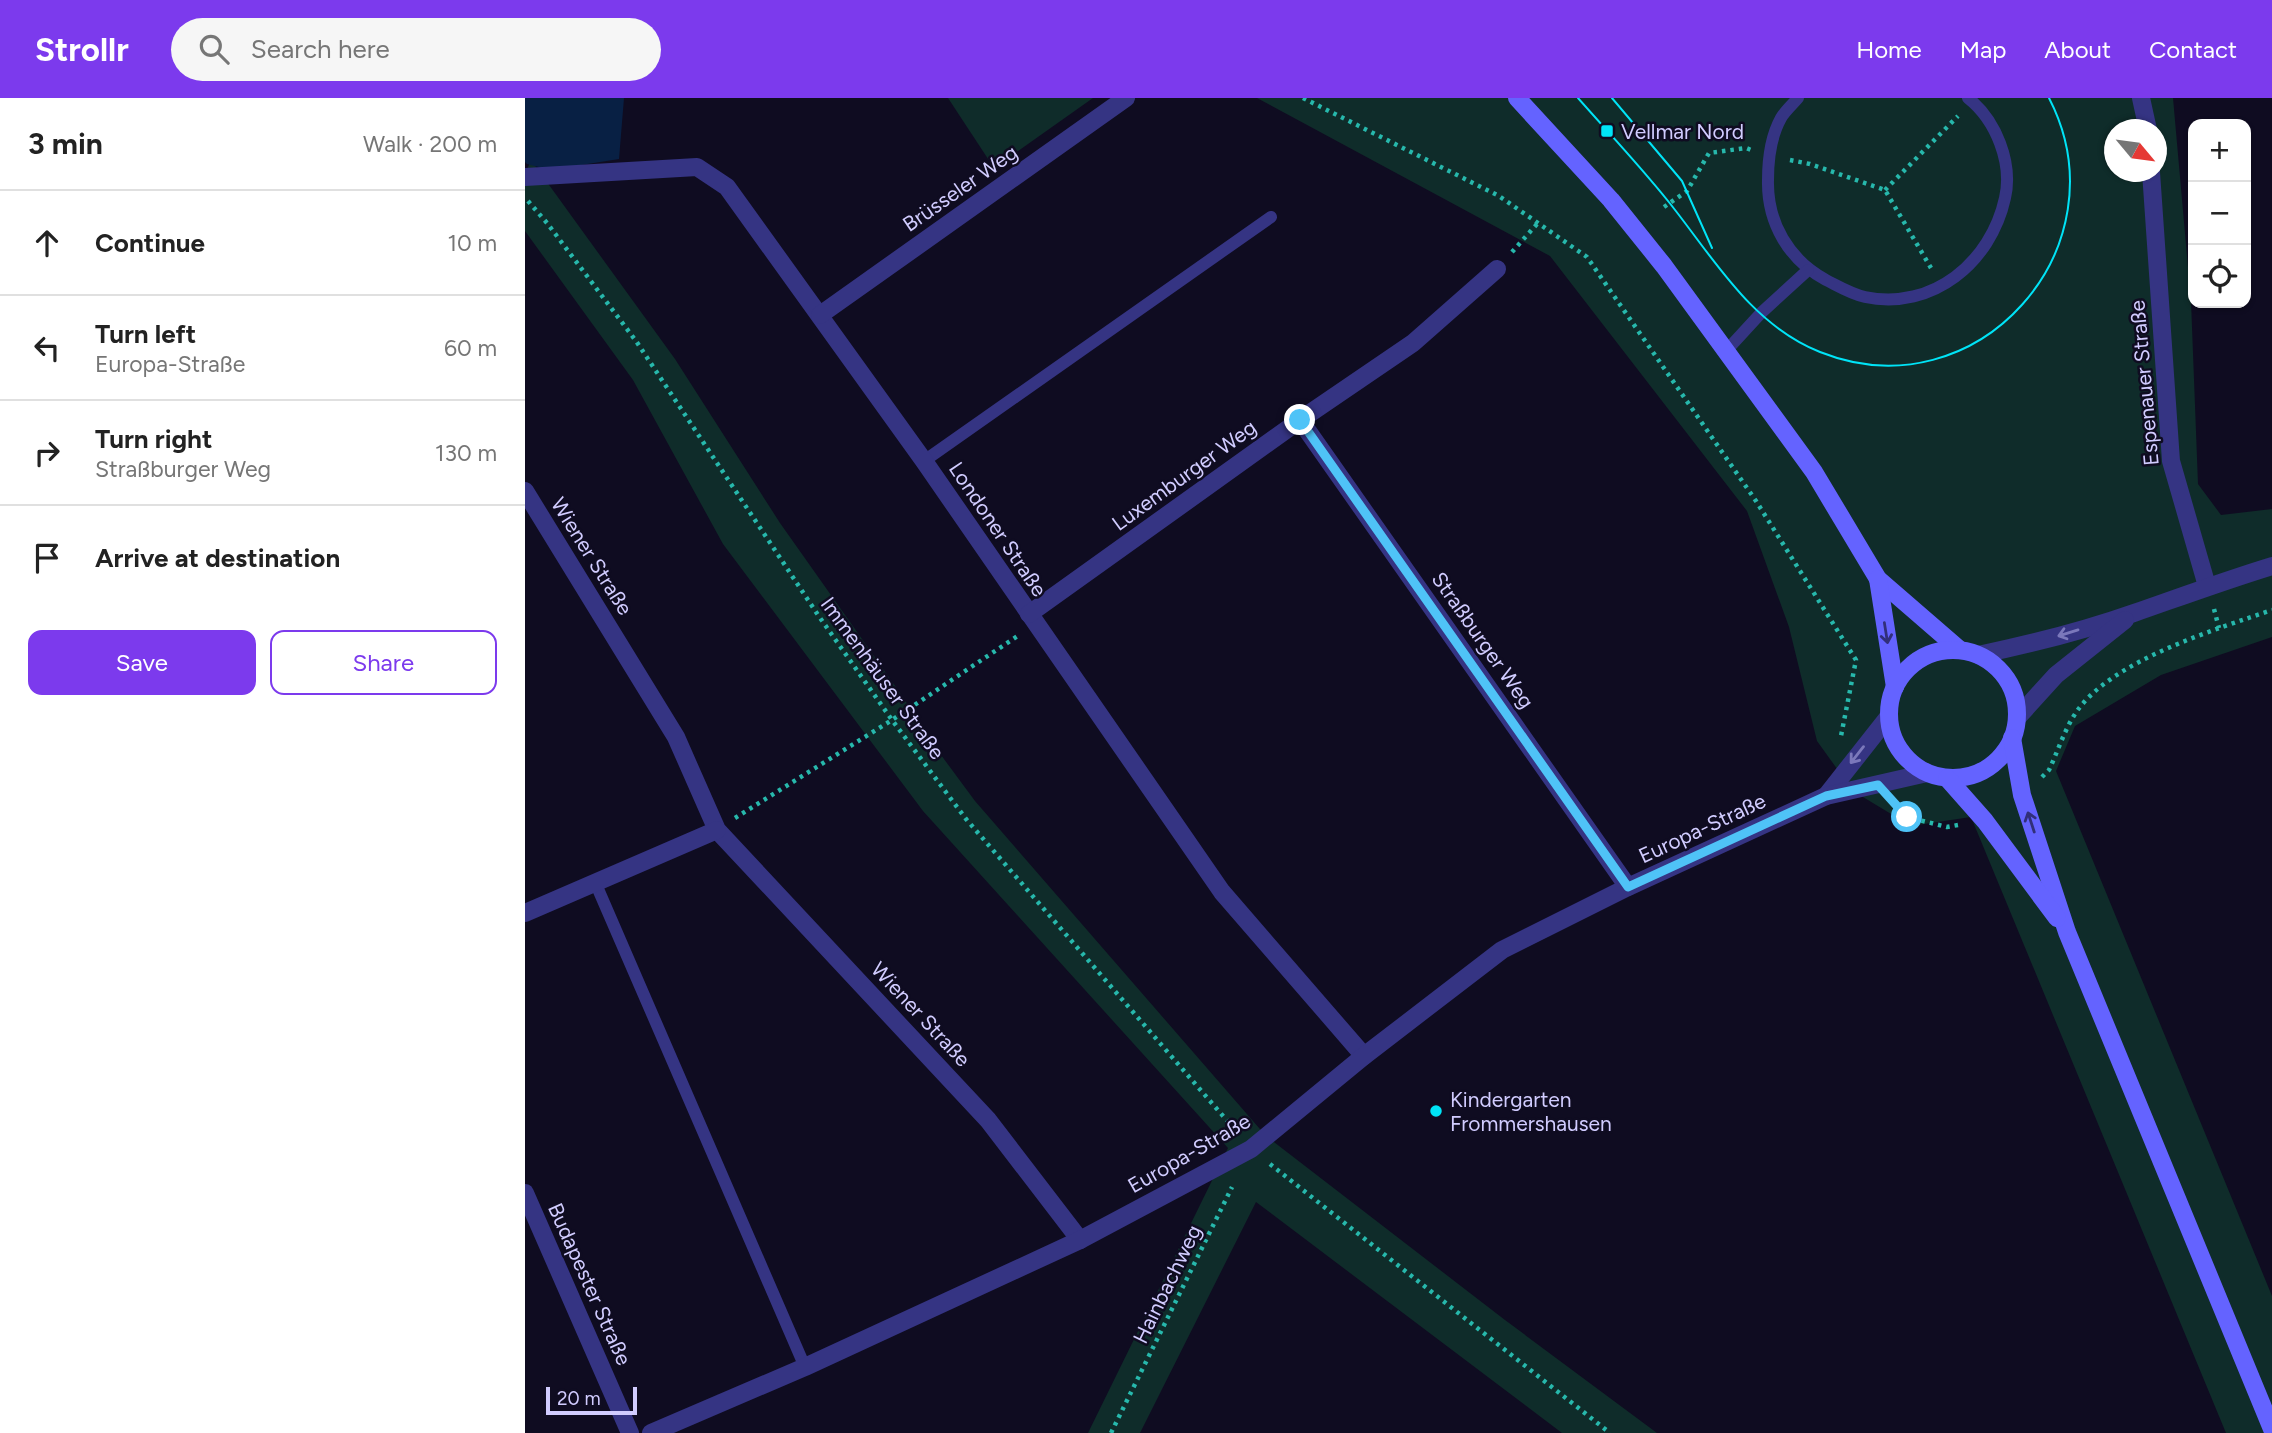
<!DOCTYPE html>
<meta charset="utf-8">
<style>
:root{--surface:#fff;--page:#f6f6f6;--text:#222;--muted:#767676;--line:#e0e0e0;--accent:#7c3aed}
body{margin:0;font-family:Figtree,sans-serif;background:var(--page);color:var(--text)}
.controls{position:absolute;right:21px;top:21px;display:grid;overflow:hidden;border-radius:14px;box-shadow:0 2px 5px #0004}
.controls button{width:63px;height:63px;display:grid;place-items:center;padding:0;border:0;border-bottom:2px solid var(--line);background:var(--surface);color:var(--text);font:35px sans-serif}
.compass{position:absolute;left:1579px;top:21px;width:63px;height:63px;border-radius:50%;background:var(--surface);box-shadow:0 2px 5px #0004;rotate:119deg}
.scale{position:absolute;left:21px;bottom:18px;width:91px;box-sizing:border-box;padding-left:7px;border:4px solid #d1ccff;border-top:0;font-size:19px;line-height:24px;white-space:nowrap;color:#d1ccff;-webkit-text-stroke:5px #0f0c21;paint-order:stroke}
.stop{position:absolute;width:21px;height:21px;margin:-16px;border:5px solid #4fc3f7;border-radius:50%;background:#fff}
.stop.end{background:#4fc3f7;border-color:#fff;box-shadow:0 2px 7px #0008}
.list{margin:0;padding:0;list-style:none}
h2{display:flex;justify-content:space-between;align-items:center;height:91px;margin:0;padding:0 28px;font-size:30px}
h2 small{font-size:23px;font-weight:400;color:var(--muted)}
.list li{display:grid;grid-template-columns:46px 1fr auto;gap:21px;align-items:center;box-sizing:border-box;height:105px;padding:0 28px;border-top:2px solid var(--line)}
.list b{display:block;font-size:26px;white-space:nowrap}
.list p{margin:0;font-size:23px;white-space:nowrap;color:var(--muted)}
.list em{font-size:23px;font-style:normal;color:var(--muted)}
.actions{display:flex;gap:14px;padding:21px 28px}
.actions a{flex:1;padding:16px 0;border:2px solid var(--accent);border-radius:14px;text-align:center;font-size:24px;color:var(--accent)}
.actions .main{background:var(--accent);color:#fff}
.icon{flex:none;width:38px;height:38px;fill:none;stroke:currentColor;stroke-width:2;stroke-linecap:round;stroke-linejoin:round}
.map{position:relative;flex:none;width:1747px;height:1335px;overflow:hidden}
header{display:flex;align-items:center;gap:42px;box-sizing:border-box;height:98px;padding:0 35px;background:var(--accent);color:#fff}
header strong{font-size:33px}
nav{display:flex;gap:38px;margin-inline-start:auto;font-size:24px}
.search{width:490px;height:63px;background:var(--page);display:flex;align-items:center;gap:18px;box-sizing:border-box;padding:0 24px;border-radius:38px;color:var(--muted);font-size:26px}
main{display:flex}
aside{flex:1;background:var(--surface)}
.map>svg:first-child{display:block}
.green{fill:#0f2c2a;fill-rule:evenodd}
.water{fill:#082044}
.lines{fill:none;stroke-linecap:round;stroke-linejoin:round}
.path{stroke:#27b8ac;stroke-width:4.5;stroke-dasharray:3.5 5;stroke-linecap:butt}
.service{stroke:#353483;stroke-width:12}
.minor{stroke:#353483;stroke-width:18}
.tertiary{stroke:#353483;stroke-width:18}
.secondary{stroke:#6463ff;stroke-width:18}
.tram{stroke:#00e4f7;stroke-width:2}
.oneway{stroke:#312f7a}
.oneway2{stroke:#7b78bb}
.route{stroke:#4fc3f7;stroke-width:9}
.poi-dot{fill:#00e4f7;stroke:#0f0c21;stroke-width:2.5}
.labels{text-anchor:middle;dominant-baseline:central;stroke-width:5;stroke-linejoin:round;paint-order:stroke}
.poi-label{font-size:21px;fill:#d1ccff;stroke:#0f0c21;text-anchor:start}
.street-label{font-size:21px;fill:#d1ccff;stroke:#0f0c21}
</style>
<header>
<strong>Strollr</strong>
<div class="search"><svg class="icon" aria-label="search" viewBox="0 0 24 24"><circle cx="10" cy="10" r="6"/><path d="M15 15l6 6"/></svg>Search here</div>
<nav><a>Home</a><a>Map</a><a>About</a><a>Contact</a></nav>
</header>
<main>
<aside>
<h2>3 min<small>Walk · 200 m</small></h2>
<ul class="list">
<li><svg class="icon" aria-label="ahead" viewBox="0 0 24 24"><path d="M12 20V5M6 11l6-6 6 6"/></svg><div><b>Continue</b></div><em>10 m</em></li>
<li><svg class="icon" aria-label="left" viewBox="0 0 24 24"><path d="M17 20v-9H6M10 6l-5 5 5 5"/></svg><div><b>Turn left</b><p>Europa-Straße</p></div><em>60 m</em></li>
<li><svg class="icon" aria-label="right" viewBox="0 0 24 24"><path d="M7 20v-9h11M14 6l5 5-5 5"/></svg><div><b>Turn right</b><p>Straßburger Weg</p></div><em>130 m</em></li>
<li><svg class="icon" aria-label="arrive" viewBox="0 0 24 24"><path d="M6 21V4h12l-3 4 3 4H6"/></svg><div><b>Arrive at destination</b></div></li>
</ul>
<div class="actions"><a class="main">Save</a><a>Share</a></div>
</aside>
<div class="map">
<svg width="1747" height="1335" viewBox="0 0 1747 1335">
<rect width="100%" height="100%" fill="#0f0c21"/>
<g class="green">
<polygon points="423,0 568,0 469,70"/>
<path d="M732,0H1648L1666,203L1673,386L1696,417L1747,411V539L1636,577L1550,628L1531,673L1747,1198V1335H1701L1446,719L1386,728L1328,693L1292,643L1264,529L1222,413L1025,158ZM1590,32H1632V74H1590Z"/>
<polygon points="6,62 150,261 255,425 378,599 399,634 450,703 741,1038 980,1222 1132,1335 1037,1335 731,1104 615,1335 563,1335 703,1050 398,713 198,446 108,282 0,133 0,76"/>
</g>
<polygon class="water" points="0,0 99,0 94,61 25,72 2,66 0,64"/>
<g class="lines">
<g class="path">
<polyline points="778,0 974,98 1062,159 1231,403 1331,562 1316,638"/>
<polyline points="1265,62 1285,66 1360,92 1406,170"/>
<polyline points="1360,92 1433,18"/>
<polyline points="3,103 22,125 111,243 293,517 367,622 441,721 711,1033"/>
<polyline points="1139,109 1162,93 1184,55 1221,50 1226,52"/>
<polyline points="987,154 1012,126"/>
<polyline points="1689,511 1694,530"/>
<path d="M1517,679L1524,672C1533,653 1540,630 1552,613C1588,562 1689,532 1747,512"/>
<polyline points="1369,705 1382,719 1422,729 1433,727"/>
<polyline points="210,720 367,622 494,537"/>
<polyline points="745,1066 1085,1335"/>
<polyline points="586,1335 707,1089"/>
</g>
<g class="service">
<path d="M1273,0C1268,6 1260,13 1256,20C1246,38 1243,62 1243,82C1242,125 1264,162 1301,182C1313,188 1326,196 1340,199C1408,213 1466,164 1480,100C1488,65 1471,22 1443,0"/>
<polyline points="1202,252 1236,215 1283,172"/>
<polyline points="399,363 746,119"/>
<polyline points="70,784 280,1269"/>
</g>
<g class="minor">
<polyline points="1616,0 1623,32"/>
<polyline points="1626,74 1646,363 1682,488"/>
<polyline points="0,79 172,69 202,89 399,363 697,794 839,958"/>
<polyline points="295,217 601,0"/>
<polyline points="775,322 1103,789"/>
<polyline points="0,393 151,639 192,732 463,1022 555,1142"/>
<polyline points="504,516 775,322 888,245 972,171"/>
<polyline points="1301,698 1364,618"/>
<polyline points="0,815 192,732"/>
<polyline points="0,1095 105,1335"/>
<polyline points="126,1335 280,1269 555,1142 726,1051 839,958 977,852 1103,789 1301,698 1402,675"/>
</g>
<g class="tertiary">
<path d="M1453,557C1506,546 1558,533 1609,515C1655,499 1701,482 1747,468"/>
<polyline points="1492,620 1531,577 1600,522"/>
</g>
<g class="secondary">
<polyline points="992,0 1086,102 1139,168 1289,374 1353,481 1435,552"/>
<polyline points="1353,481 1370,589"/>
<circle cx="1428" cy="616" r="64"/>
<polyline points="1487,640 1497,697 1542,834 1747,1331"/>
<polyline points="1422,680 1460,723 1532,820"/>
</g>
<g class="tram">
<path d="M1053,0C1083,34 1115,68 1143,103C1188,159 1225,226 1295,254C1452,317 1601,149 1524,0"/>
<polyline points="1087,0 1157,83 1187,150"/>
</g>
</g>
<defs><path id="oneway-shaft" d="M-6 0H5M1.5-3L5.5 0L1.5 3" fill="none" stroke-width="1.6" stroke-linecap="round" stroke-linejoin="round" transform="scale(1.75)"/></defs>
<g class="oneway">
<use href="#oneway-shaft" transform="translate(1361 535) rotate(81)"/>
<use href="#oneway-shaft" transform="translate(1506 724) rotate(-108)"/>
</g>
<g class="oneway2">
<use href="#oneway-shaft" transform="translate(1543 535) rotate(163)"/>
<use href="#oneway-shaft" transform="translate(1332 657) rotate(128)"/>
</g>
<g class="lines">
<polyline class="route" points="775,322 1103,789 1301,698 1353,687 1382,719"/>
</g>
<g class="poi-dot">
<rect x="1075" y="26" width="14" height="14" rx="3.5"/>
<circle cx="911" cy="1013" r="7"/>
</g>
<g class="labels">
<g class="poi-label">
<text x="1096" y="33">Vellmar Nord</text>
<text x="925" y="1001">Kindergarten<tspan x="925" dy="24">Frommershausen</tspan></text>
</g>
<g class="street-label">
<text transform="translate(435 90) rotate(-35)">Brüsseler Weg</text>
<text transform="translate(1619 285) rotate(-95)">Espenauer Straße</text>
<text transform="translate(659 377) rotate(-36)">Luxemburger Weg</text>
<text transform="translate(473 431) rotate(56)">Londoner Straße</text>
<text transform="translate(67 458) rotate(58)">Wiener Straße</text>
<text transform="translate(958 542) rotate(55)">Straßburger Weg</text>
<text transform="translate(358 580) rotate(54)">Immenhäuser Straße</text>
<text transform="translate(1177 730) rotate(-25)">Europa-Straße</text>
<text transform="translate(396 916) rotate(47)">Wiener Straße</text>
<text transform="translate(664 1055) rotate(-30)">Europa-Straße</text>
<text transform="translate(65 1186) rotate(66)">Budapester Straße</text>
<text transform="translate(642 1186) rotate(-64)">Hainbachweg</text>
</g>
</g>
</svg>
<div class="controls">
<button>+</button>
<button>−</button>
<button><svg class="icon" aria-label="locate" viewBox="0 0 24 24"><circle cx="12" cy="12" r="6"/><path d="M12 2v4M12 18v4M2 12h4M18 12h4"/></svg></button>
</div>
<svg class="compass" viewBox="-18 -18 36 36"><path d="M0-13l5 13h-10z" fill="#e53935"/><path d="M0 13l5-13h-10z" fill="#767676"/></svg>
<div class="scale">20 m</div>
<div class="stop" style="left:1382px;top:719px"></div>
<div class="stop end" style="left:775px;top:322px"></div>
</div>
</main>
